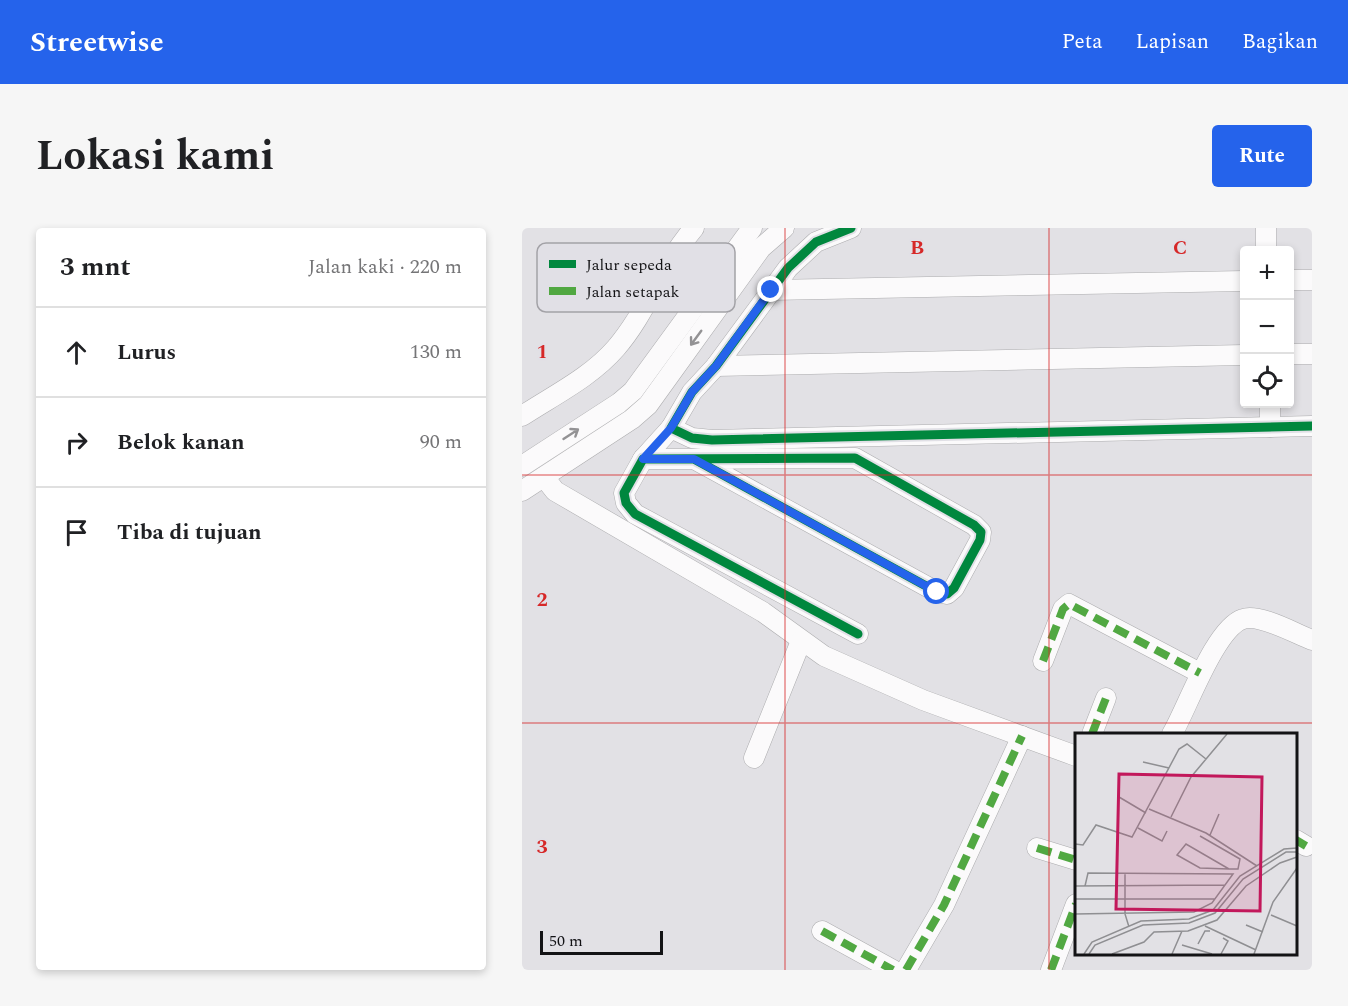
<!DOCTYPE html>
<html lang="id">
<meta charset="utf-8">
<style>
:root{--surface:#fff;--page:#f6f6f6;--text:#202124;--muted:#757577;--line:#e0e0e0;--accent:#2563eb}
body{margin:0;font-family:Spectral,serif;background:var(--page);color:var(--text)}
.controls{position:absolute;right:18px;top:18px;display:grid;overflow:hidden;border-radius:6px;box-shadow:0 3px 9px #0003}
.controls button{width:54px;height:54px;display:grid;place-items:center;padding:0;border:0;border-bottom:2px solid var(--line);background:var(--surface);color:var(--text);font:30px sans-serif}
.scale{position:absolute;left:18px;bottom:15px;width:123px;box-sizing:border-box;padding-left:6px;border:3px solid #131315;border-top:0;font-size:16px;line-height:21px;white-space:nowrap;color:#131315;-webkit-text-stroke:4px #e1e0e6;paint-order:stroke}
.stop{position:absolute;width:18px;height:18px;margin:-14px;border:4px solid #2563eb;border-radius:50%;background:#fff}
.stop.end{background:#2563eb;border-color:#fff;box-shadow:0 2px 6px #0008}
.list{margin:0;padding:0;list-style:none}
h2{display:flex;justify-content:space-between;align-items:center;height:78px;margin:0;padding:0 24px;font-size:26px}
h2 small{font-size:20px;font-weight:400;color:var(--muted)}
.list li{display:grid;grid-template-columns:39px 1fr auto;gap:18px;align-items:center;box-sizing:border-box;height:90px;padding:0 24px;border-top:2px solid var(--line)}
.list b{display:block;font-size:22px;white-space:nowrap}
.list em{font-size:20px;font-style:normal;color:var(--muted)}
.icon{flex:none;width:33px;height:33px;fill:none;stroke:currentColor;stroke-width:2;stroke-linecap:round;stroke-linejoin:round}
.map{position:relative;flex:none;width:790px;height:742px;overflow:hidden;border-radius:6px}
header{display:flex;align-items:center;gap:36px;box-sizing:border-box;height:84px;padding:0 30px;background:var(--accent);color:#fff}
header strong{font-size:28px}
nav{display:flex;gap:33px;margin-inline-start:auto;font-size:21px}
.intro{display:flex;align-items:center;justify-content:space-between;box-sizing:border-box;height:144px;padding:0 36px}
h1{margin:0;font-size:42px}
.button{padding:15px 27px;border-radius:6px;background:var(--accent);color:#fff;font-size:21px;font-weight:700}
main{display:flex;gap:36px;padding:0 36px}
aside{flex:1;background:var(--surface);border-radius:6px;box-shadow:0 3px 9px #0003}
.map>svg:first-child{display:block}
.lines{fill:none;stroke-linecap:round;stroke-linejoin:round}
.street-casing{stroke:#acacae;stroke-width:21}
.street{stroke:#fbfafb;stroke-width:20}
.quiet{stroke:#51a842;stroke-width:8;stroke-dasharray:15 8;stroke-linecap:butt}
.cycleway-casing{stroke:#e1e0e6;stroke-width:13}
.cycleway{stroke:#00873e;stroke-width:9}
.oneway{stroke:#939294}
.route{stroke:#2563eb;stroke-width:8}
.grid{fill:none;stroke:#d62828;stroke-width:1.5;stroke-opacity:0.55}
.inset-road{fill:none;stroke:#8f8f92;stroke-width:1.5}
.view{fill:#c2185b;fill-opacity:0.15;stroke:#c2185b;stroke-width:3}
.inset-edge{fill:none;stroke:#131315;stroke-width:3}
.key{fill:#e1e0e6;stroke:#a3a2a7;stroke-width:1.5}
.key-label{font-size:16px;fill:#131315}
.grid-label{font-size:20px;text-anchor:middle;font-weight:bold;fill:#d62828;stroke:#e1e0e6;stroke-width:4.5;stroke-linejoin:round;paint-order:stroke}
</style>
<header>
<strong>Streetwise</strong>
<nav><a>Peta</a><a>Lapisan</a><a>Bagikan</a></nav>
</header>
<div class="intro"><h1>Lokasi kami</h1><a class="button">Rute</a></div>
<main>
<aside>
<h2>3 mnt<small>Jalan kaki · 220 m</small></h2>
<ul class="list">
<li><svg class="icon" aria-label="ahead" viewBox="0 0 24 24"><path d="M12 20V5M6 11l6-6 6 6"/></svg><div><b>Lurus</b></div><em>130 m</em></li>
<li><svg class="icon" aria-label="right" viewBox="0 0 24 24"><path d="M7 20v-9h11M14 6l5 5-5 5"/></svg><div><b>Belok kanan</b></div><em>90 m</em></li>
<li><svg class="icon" aria-label="arrive" viewBox="0 0 24 24"><path d="M6 21V4h12l-3 4 3 4H6"/></svg><div><b>Tiba di tujuan</b></div></li>
</ul>
</aside>
<div class="map">
<svg width="790" height="742" viewBox="0 0 790 742">
<rect width="100%" height="100%" fill="#e2e1e5"/>
<g class="lines">
<g class="street-casing">
<g id="street">
<polyline points="329,0 294,14 266,40 194,138 170,164 149,200 170,210 190,212 790,198"/>
<polyline points="744,0 744,22"/>
<polyline points="768,52 790,52"/>
<polyline points="249,62 722,53"/>
<polyline points="768,126 790,126"/>
<polyline points="194,138 722,127"/>
<polyline points="748,176 748,199"/>
<path d="M0,188C32,167 69,149 94,120C125,84 140,37 172,0"/>
<polyline points="121,231 149,200"/>
<polyline points="172,231 415,364 425,366 432,360 458,312 459,304 452,297 333,230 121,231 102,265 104,275 113,286 336,406"/>
<polyline points="0,238 97,175 111,163 230,0"/>
<polyline points="22,249 33,263 241,384 302,428 401,472 554,528"/>
<polyline points="0,263 110,191 126,177 239,20 262,0"/>
<polyline points="521,433 541,381 547,376 678,445"/>
<polyline points="570,506 584,470"/>
<path d="M650,506C665,481 693,400 721,391C737,385 774,406 790,412"/>
<polyline points="232,530 279,413"/>
<polyline points="774,612 784,618"/>
<polyline points="515,620 554,632"/>
<polyline points="300,703 371,742"/>
<polyline points="384,742 422,677 500,508"/>
<polyline points="529,742 554,676"/>
</g>
</g>
<use href="#street" class="street"/>
<g class="quiet">
<polyline points="521,433 541,381 547,376 678,445"/>
<polyline points="570,506 584,470"/>
<polyline points="774,612 784,618"/>
<polyline points="515,620 554,632"/>
<polyline points="300,703 371,742"/>
<polyline points="384,742 422,677 500,508"/>
<polyline points="529,742 554,676"/>
</g>
<g class="cycleway-casing">
<g id="cycleway">
<polyline points="329,0 294,14 266,40 194,138 170,164 149,200 170,210 190,212 790,198"/>
<polyline points="172,231 415,364 425,366 432,360 458,312 459,304 452,297 333,230 121,231 102,265 104,275 113,286 336,406"/>
</g>
</g>
<use href="#cycleway" class="cycleway"/>
</g>
<defs><path id="oneway-shaft" d="M-6 0H5M1.5-3L5.5 0L1.5 3" fill="none" stroke-width="1.6" stroke-linecap="round" stroke-linejoin="round" transform="scale(1.5)"/></defs>
<g class="oneway">
<use href="#oneway-shaft" transform="translate(174 110) rotate(126)"/>
<use href="#oneway-shaft" transform="translate(49 206) rotate(-33)"/>
</g>
<g class="lines">
<polyline class="route" points="249,62 194,138 170,164 149,200 121,231 172,231 415,364"/>
</g>
<path class="grid" d="M263,0V742M527,0V742M0,247H790M0,495H790"/>
<g transform="translate(553 505)">
<rect width="222" height="222" fill="#e2e1e5"/>
<path class="inset-road" d="M68,29L94,35M44,64L71,80M74,76L131,100L182,133M96,84L116,44L152,1M63,95L87,108L92,98M135,102L144,81M125,103L165,126L163,136H154L125,135L102,122L111,111L154,136M0,111L8,112L21,92L57,104L104,16L112,11L131,26M50,140V181L54,194M0,153L150,152M0,166H140M0,181L119,179L137,170L158,141L13,140L10,153M196,182L222,193M171,192L188,199M130,193L181,217M123,211L130,198H135M107,212L137,221M9,221L17,209L66,188L114,186L138,177L165,143L209,116L222,115M14,221L20,212L68,192L114,190L140,180L168,146L211,119H222M37,221L69,209L79,199L113,198L142,187L171,153L205,130L222,124M97,221L107,198M146,221L153,208L148,205M179,221L198,169L222,135"/>
<path class="view" d="M44,41L187,44L185,178L41,176Z"/>
<rect width="222" height="222" class="inset-edge"/>
</g>
<rect x="15" y="15" width="198" height="69" rx="9" class="key"/>
<rect x="27" y="32" width="27" height="8" fill="#00873e"/>
<rect x="27" y="59" width="27" height="8" fill="#51a842"/>
<g class="key-label">
<text x="64" y="42">Jalur sepeda</text>
<text x="64" y="69">Jalan setapak</text>
</g>
<g class="grid-label">
<text x="395" y="26">B</text>
<text x="658" y="26">C</text>
<text x="20" y="130">1</text>
<text x="20" y="378">2</text>
<text x="20" y="625">3</text>
</g>
</svg>
<div class="controls">
<button>+</button>
<button>−</button>
<button><svg class="icon" aria-label="locate" viewBox="0 0 24 24"><circle cx="12" cy="12" r="6"/><path d="M12 2v4M12 18v4M2 12h4M18 12h4"/></svg></button>
</div>
<div class="scale">50 m</div>
<div class="stop" style="left:415px;top:364px"></div>
<div class="stop end" style="left:249px;top:62px"></div>
</div>
</main>
